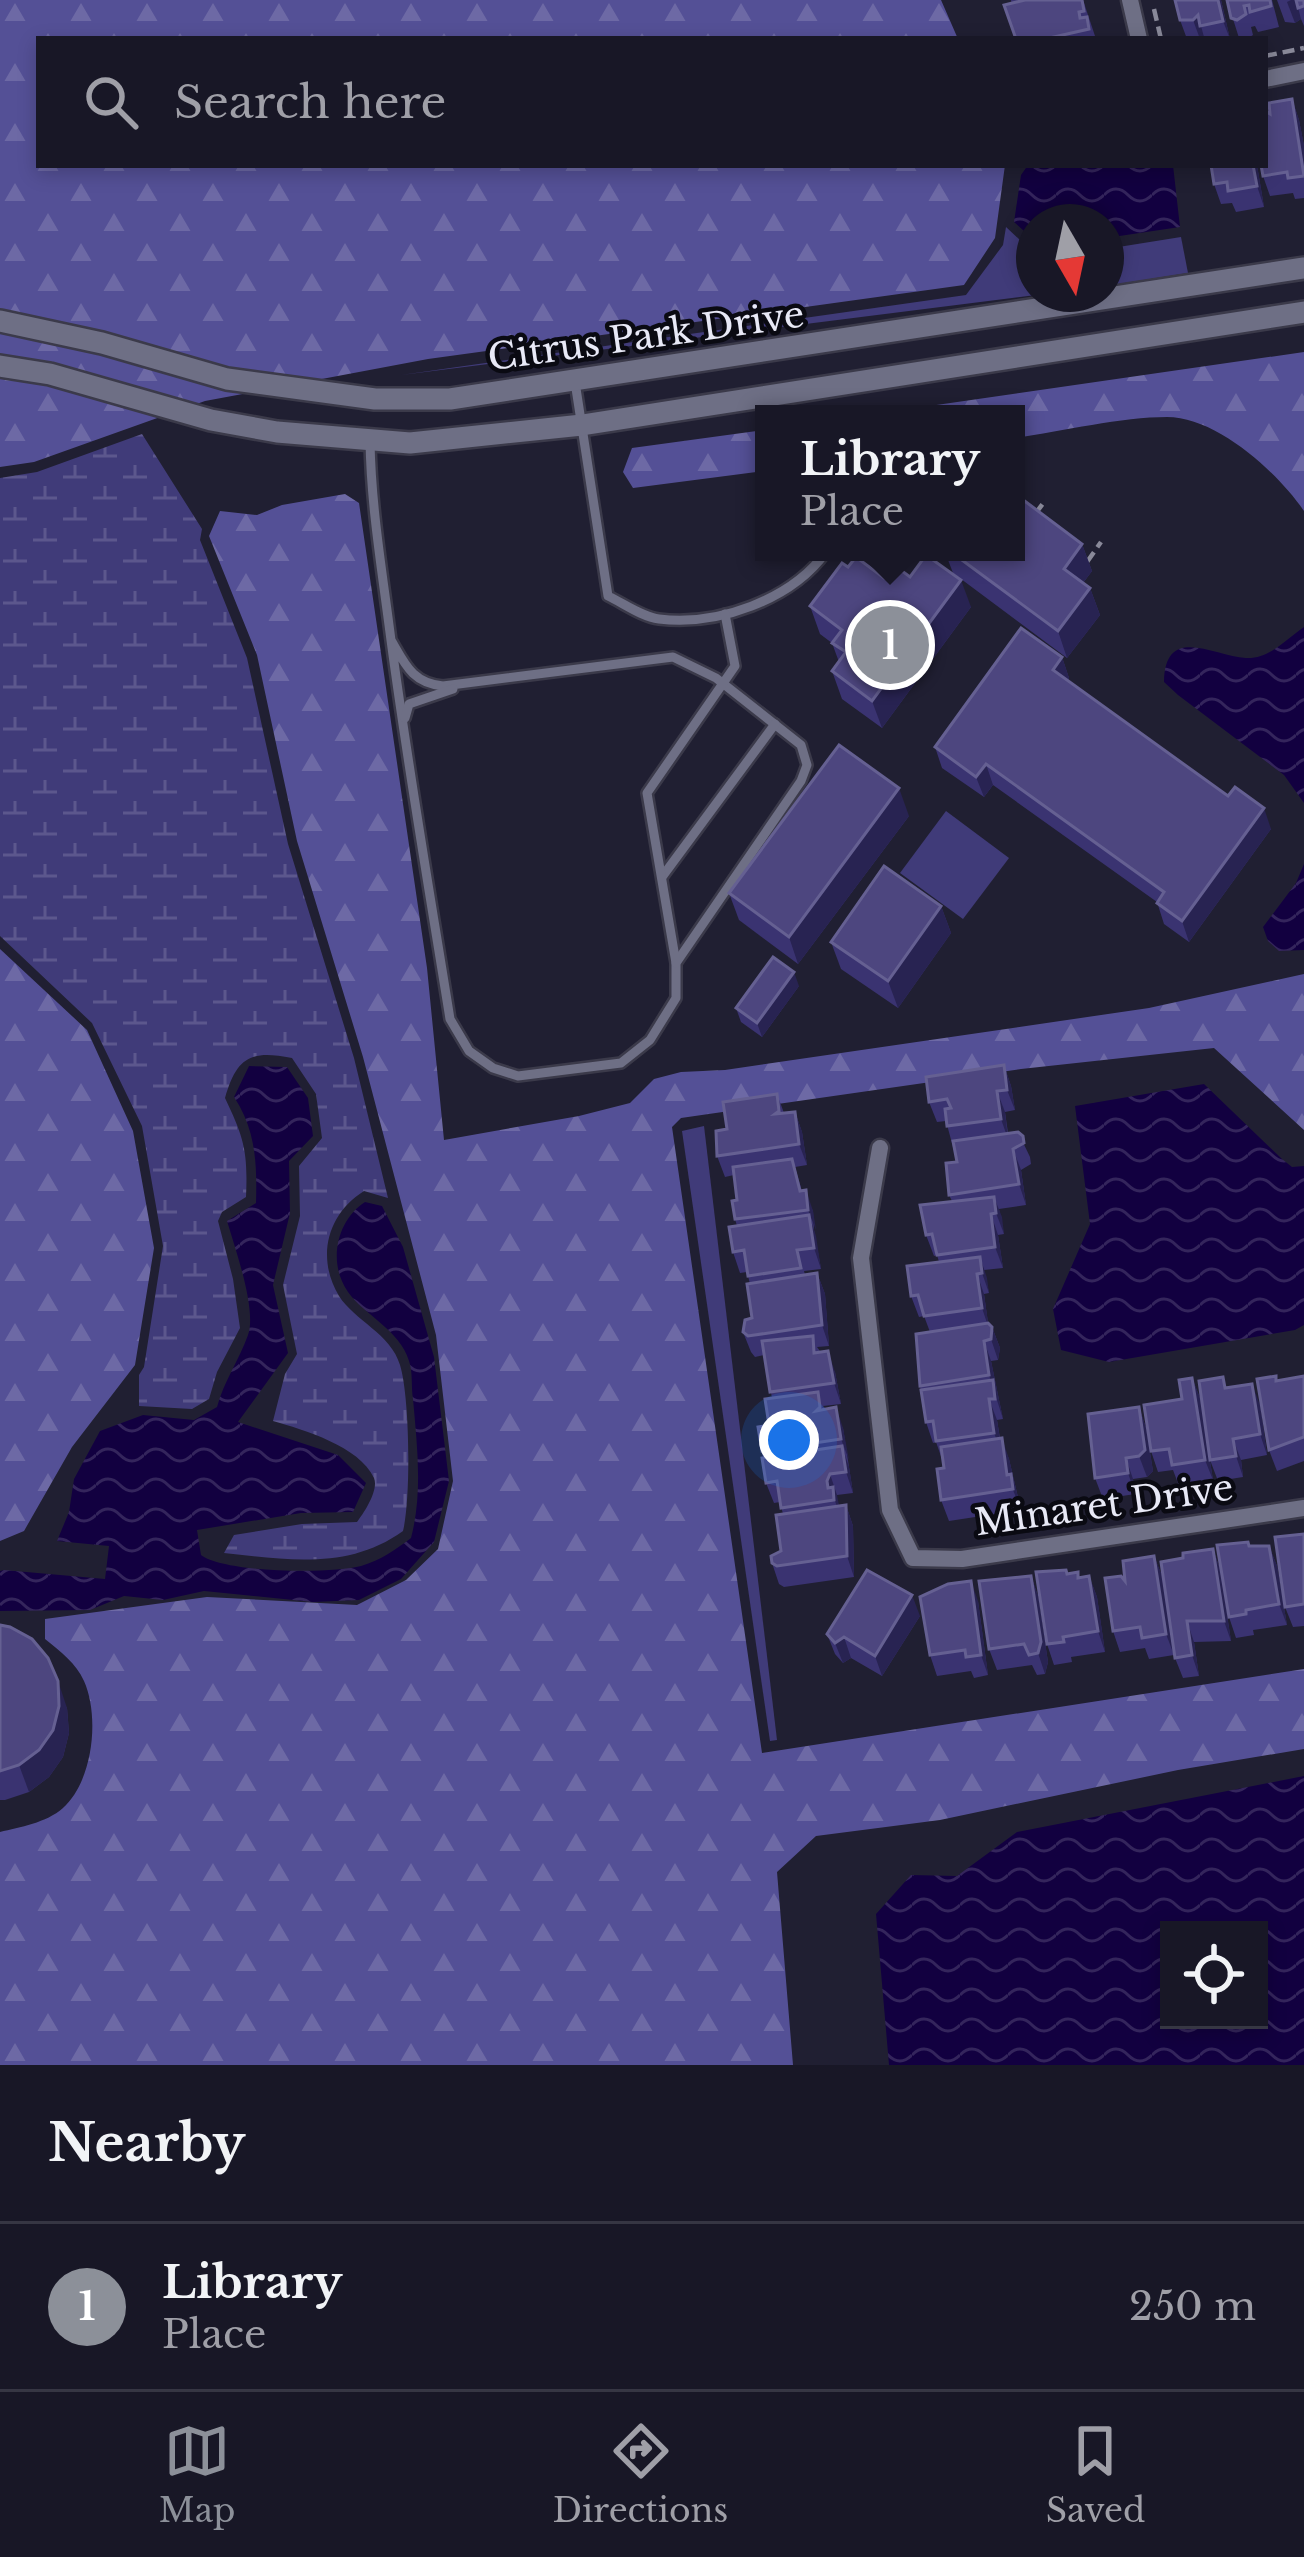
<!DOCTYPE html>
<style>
:root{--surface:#181726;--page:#252432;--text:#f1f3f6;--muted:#9f9fa7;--line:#363643;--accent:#8c9099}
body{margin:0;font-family:"Libre Baskerville",serif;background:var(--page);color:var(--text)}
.controls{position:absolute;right:36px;bottom:36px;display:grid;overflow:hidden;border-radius:0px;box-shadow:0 6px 18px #0003}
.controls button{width:108px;height:108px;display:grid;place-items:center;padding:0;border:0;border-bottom:3px solid var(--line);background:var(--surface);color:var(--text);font:60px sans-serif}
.compass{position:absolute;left:1016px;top:204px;width:108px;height:108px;border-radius:50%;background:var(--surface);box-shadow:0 6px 18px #0003;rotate:171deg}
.you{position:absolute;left:789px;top:1440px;width:42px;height:42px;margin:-30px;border:9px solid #fff;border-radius:50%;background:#1a73e8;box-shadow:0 0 0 18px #1a73e833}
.badge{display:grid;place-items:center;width:78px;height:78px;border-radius:50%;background:var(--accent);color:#fff;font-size:39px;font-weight:700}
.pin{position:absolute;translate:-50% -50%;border:6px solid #fff;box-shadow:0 3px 12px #0006}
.popup{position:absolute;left:755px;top:405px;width:270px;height:156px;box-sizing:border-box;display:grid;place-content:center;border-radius:0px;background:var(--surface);filter:drop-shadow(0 3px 9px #0005);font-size:39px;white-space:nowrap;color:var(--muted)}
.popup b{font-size:45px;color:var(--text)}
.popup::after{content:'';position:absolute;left:50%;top:100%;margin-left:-24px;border:24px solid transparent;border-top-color:var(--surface)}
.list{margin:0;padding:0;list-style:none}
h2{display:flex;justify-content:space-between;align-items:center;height:156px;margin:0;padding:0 48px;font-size:51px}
h2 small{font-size:39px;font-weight:400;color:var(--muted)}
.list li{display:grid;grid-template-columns:78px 1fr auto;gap:36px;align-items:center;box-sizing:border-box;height:168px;padding:0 48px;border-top:3px solid var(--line)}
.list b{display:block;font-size:45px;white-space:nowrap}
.list p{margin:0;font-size:39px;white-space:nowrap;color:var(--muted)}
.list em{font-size:39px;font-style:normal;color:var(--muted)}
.icon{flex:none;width:66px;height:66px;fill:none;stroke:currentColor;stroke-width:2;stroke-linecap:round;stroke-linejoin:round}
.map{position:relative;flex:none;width:1304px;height:2065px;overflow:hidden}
.search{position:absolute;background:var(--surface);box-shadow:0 6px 18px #0003;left:36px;right:36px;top:36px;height:132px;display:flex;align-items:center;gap:30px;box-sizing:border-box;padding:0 42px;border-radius:0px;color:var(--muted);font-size:45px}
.sheet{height:324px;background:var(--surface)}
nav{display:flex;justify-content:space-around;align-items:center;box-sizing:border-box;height:168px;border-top:3px solid var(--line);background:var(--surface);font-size:33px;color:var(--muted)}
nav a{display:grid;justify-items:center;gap:6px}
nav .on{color:var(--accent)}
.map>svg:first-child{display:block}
.green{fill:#403b79}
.forest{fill:url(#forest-firs)}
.wetland{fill:url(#wetland-marsh)}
.water{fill:url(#water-waves);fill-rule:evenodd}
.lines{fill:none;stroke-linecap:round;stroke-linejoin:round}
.service-casing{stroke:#3b3a4a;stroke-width:14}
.minor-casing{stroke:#3b3a4a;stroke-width:21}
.tertiary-casing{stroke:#3b3a4a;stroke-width:26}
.path{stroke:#898999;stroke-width:4.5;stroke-dasharray:12 6;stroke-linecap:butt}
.service{stroke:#6e6f85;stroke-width:9}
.minor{stroke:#6e6f85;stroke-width:16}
.tertiary{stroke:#6e6f85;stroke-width:21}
.wall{fill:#3a3371}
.shaded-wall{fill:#282352}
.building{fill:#4d467f;stroke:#656092;stroke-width:3}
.labels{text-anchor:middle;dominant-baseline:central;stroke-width:9;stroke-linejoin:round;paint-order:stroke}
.street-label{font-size:36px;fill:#e8e9f6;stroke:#0a0a12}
</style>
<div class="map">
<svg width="1304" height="2065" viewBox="0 0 1304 2065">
<defs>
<pattern id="forest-firs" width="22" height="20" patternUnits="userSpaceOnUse" patternTransform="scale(3)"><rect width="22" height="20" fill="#545096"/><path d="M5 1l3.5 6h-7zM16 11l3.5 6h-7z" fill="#6d69a5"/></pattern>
<pattern id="wetland-marsh" width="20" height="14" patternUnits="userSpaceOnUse" patternTransform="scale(3)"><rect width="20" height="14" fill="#403b79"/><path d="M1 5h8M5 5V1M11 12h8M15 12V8" fill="none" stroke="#5c578d"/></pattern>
<pattern id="water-waves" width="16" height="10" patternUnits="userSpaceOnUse" patternTransform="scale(3)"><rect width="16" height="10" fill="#120040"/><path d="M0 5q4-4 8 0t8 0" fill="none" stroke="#34255c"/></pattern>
</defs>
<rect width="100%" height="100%" fill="#201f32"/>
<g class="green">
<polygon points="1006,227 1034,253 1034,294 1044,294 401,375 966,295 1003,245"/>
<polygon points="1181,237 1188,273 1106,286 1106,249"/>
<polygon points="946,811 1009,858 963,919 900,873"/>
<polygon points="704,1126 777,1740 770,1741 682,1131"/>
</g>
<g class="forest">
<polygon points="0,0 941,0 958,39 39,39 39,165 1005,165 995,238 964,285 428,359 205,401 34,462 0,467"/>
<path d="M1304,352V511C1277,472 1217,417 1167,417C1122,417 1062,431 1016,438V414H874Z"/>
<polygon points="764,430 764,471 633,488 623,472 632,448"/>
<path d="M345,494L359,503L427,968L444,1140L579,1116L630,1103L654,1079L681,1072L725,1070L1149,1008L1304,974V1130L1214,1048L1021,1069L681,1118L672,1127L762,1753L1304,1669V1749L1178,1770L940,1820L816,1836L777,1872L793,2065H0V1832C20,1827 46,1823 63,1808C93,1781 100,1717 84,1681C76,1663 61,1652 45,1639V1619L207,1597L357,1605L406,1580L438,1549L453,1481L436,1335L363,1057L297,841L257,655L209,536L220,511L257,515L282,505Z"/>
<polygon points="0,949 87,1030 133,1131 154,1248 135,1365 72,1447 24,1531 0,1541"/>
</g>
<path class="wetland" d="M142,434L202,529L200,540L247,658L288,844L354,1058L388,1198L364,1191C327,1214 316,1258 339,1296C354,1320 391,1334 400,1365C410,1398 411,1498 403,1531C349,1570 288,1560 224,1553L234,1535L302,1524L357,1522C364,1513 379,1490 374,1478C359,1446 304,1430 273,1421L285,1374L297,1354L283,1285L300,1216L299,1166L322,1138L316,1094L292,1058C250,1050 237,1057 225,1098C244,1138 248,1151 246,1197L222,1212L218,1221L233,1279L240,1328L217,1372L209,1399L192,1409L139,1406V1375L144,1367L163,1246L142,1126L92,1023L0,936V478L37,472Z"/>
<g class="water">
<polygon points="1028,165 1173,165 1180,227 1106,238 1106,222 1034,222 1034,240 1014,222 1021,175"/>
<path d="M1304,627V803L1284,775L1178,695L1164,682C1165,623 1215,657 1246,658C1270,659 1286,639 1304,627Z"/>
<polygon points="1304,864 1304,950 1279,951 1268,941 1263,927 1296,883"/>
<path d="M249,1066L287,1067L308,1098L313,1136L289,1161L290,1213L273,1285L288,1353L238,1422L338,1455L366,1483L353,1512L301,1513L197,1530L201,1555C225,1573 331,1574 361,1566C381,1560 395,1550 411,1538C423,1492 417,1446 413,1399C411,1387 413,1372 409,1361C400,1330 363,1314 348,1292C327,1262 337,1220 365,1202L382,1206L403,1247L434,1357L449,1481L434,1542L401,1579L359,1600L313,1602L204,1591L163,1600L124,1596L90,1610L0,1611V1571L4,1570L105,1579L109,1546L57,1541L69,1512L74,1479L100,1431L143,1415L194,1420L217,1407C224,1381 239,1360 248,1335C257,1310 235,1248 227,1221L256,1203C257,1164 256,1130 234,1097Z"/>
<polygon points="1204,1084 1282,1159 1292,1167 1304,1166 1304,1325 1295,1330 1109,1362 1061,1350 1053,1309 1090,1224 1075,1106"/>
<path d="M1304,1776V2065H889L876,1914L911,1875L957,1876L1017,1832ZM1259,1930V2020H1169V1930Z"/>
</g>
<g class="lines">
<g class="service-casing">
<g id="service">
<path d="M575,382L608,596C623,603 642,617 659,619C718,626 791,600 826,552"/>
<path d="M370,441C371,503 381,564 389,625C406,757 429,888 450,1019L469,1051L493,1068L518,1076L621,1063L650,1040L676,998V963L801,781L807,765L801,745L716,678L673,657L443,686C412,683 405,664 391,640"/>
<polyline points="405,718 409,704 453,689"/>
<polyline points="662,877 775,724"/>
<polyline points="676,963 647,793 735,666 725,614"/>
</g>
</g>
<g class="minor-casing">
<g id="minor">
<polyline points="1130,0 1139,39"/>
<polyline points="1265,79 1304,71"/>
<polyline points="880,1148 861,1258 890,1510 913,1558 962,1559 1304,1508"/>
</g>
</g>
<g class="tertiary-casing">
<g id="tertiary">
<polyline points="0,321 102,343 227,379 375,399 450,399 1304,268"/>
<polyline points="0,366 50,374 211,420 277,432 410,443 582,425 1304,312"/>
</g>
</g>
<g class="path">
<polyline points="1154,9 1161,39"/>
<polyline points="1265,56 1304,48"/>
<polyline points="1035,514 1045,501"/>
<polyline points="1087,562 1101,542"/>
</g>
<use href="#service" class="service"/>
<use href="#minor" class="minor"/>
<use href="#tertiary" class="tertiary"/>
</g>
<g class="wall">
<polygon points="1011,0 1083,0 1096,39 1016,39"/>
<polygon points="1221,0 1230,39 1205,39 1204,37 1202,39 1187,39 1180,20"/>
<polygon points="1227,0 1272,0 1279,27 1258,32 1255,26 1251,27 1253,35 1247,39 1239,38"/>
<polygon points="1277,0 1304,0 1304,26 1301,19 1295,23 1285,22"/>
<polygon points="1292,99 1299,120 1304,146 1304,198 1295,199 1293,193 1270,196 1263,176 1270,114"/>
<polygon points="1257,165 1264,207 1236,212 1232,203 1221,204 1214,184"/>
<polygon points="1082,544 1092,571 1083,583 1090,588 1100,615 1067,658 953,573 945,552 1016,552"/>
<polygon points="848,567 884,578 910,577 971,607 882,728 842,699 832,671 839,662 832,643 820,634 810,606"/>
<polygon points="1062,657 1069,678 1067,681 1271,829 1189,942 1164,924 1157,902 993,785 984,797 942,768 935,747"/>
<polygon points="909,816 798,964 739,920 729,893"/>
<polygon points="941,906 951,933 898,1008 841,969 831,942"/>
<polygon points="799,986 762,1037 741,1022 736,1008"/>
<polygon points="1004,1065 1011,1086 1015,1110 1005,1112 1008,1133 1018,1132 1030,1157 1031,1164 1021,1170 1026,1205 999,1209 1004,1234 998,1235 1003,1268 984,1270 989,1293 984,1294 988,1323 992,1327 1000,1348 998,1360 991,1361 1003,1419 997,1420 1000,1438 1009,1459 1021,1510 949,1521 941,1500 943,1462 936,1442 933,1443 926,1422 920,1386 930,1332 924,1316 919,1317 911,1296 939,1262 937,1255 934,1256 926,1235 952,1201 949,1195 957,1162 946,1121 937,1122 929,1102"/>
<polygon points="777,1094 784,1113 795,1112 802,1132 807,1165 795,1167 802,1191 813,1211 814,1230 821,1269 804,1271 805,1275 817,1273 825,1294 829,1346 817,1347 835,1372 841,1404 823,1406 843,1428 853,1493 837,1495 836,1497 839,1506 846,1505 853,1526 854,1577 784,1587 779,1584 772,1563 781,1551 783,1514 780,1502 774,1503 766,1483 762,1451 769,1425 772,1398 764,1355 755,1357 751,1352 743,1332 752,1318 750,1284 747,1272 740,1273 733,1252 737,1226 735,1219 737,1200 734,1175 725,1177 717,1156 727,1129"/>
<polygon points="1304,1376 1304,1461 1277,1471 1269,1450 1277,1380"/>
<polygon points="1192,1378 1200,1398 1213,1480 1179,1486 1173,1470 1158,1472 1151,1451"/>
<polygon points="1227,1388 1260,1405 1267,1455 1241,1460 1243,1477 1218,1481 1210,1460"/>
<polygon points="1139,1407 1146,1428 1153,1471 1147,1477 1133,1479 1135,1494 1103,1499 1095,1478"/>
<polygon points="1304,1534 1304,1626 1293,1627 1285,1607"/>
<polygon points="1250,1546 1269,1546 1277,1566 1287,1625 1253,1630 1254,1635 1236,1638 1229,1617"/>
<polygon points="1213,1549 1220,1569 1231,1641 1194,1642 1199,1676 1183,1678 1175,1658 1183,1558"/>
<polygon points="1154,1556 1162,1576 1174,1655 1149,1659 1145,1648 1120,1652 1113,1631 1125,1581"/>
<polygon points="1078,1572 1080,1578 1089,1576 1097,1597 1105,1652 1071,1657 1072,1662 1054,1665 1047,1644 1068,1574"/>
<polygon points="1031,1576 1038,1596 1048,1662 1045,1674 1037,1675 1032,1665 997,1670 989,1649"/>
<polygon points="978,1601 988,1675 974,1678 971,1671 937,1676 930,1655"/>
<polygon points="920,1616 882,1676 851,1658 843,1663 835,1654 827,1634"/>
<polygon points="0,1625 67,1708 69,1733 63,1757 49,1777 29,1792 5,1800 0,1800"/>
</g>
<g class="shaded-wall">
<polygon points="1218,0 1221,0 1230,39 1223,21"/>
<polygon points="1291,0 1296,0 1301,19 1295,23 1287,2"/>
<polygon points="1198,15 1204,37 1202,39 1200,39 1193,20"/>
<polygon points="1292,99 1299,120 1304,146 1304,169"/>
<polygon points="1253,165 1257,165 1264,207 1257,186"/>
<polygon points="1082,544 1092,571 1073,596 1064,569"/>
<polygon points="961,580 971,607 882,728 872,701"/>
<polygon points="1090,588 1100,615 1067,658 1058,631"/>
<polygon points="1062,657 1069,678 1060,691 1053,670"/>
<polygon points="986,764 993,785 984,797 976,777"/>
<polygon points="899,788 909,816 798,964 789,937"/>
<polygon points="1264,808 1271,829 1189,942 1182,921"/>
<polygon points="941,906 951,933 898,1008 888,981"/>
<polygon points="794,972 799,986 762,1037 757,1023"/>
<polygon points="1004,1065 1011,1086 1015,1110 1007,1090"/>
<polygon points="997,1091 1005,1112 1008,1139 1001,1119"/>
<polygon points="795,1112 802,1132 807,1165 799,1144"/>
<polygon points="1013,1149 1021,1170 1026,1205 1019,1184"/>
<polygon points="806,1190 813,1211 816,1230 808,1210"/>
<polygon points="994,1197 1002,1217 1004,1234 996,1213"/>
<polygon points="991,1214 998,1235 1003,1268 995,1247"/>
<polygon points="809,1215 816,1236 821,1269 814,1248"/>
<polygon points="980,1257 987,1278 989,1293 982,1273"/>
<polygon points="817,1273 825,1294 829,1346 822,1325"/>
<polygon points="977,1274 984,1294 989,1329 982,1308"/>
<polygon points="992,1327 1000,1348 998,1360 991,1339"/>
<polygon points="984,1341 991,1361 1003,1419 989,1375"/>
<polygon points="828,1351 835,1372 841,1404 834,1383"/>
<polygon points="1192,1378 1200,1398 1213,1480 1205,1460"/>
<polygon points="1252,1384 1260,1405 1267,1455 1260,1434"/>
<polygon points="989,1399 997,1420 1002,1453 994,1433"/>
<polygon points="836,1407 843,1428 849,1460 841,1439"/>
<polygon points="1139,1407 1146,1428 1153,1471 1147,1477 1139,1456"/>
<polygon points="1002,1438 1009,1459 1021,1510 1007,1475"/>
<polygon points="1233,1439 1241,1460 1243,1477 1236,1456"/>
<polygon points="842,1446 849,1467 853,1493 846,1472"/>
<polygon points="1126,1458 1133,1479 1135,1494 1128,1473"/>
<polygon points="830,1474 837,1495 842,1521 835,1501 832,1500 827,1481"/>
<polygon points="846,1505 853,1526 854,1577 847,1556"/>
<polygon points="1269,1546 1277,1566 1287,1625 1279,1604"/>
<polygon points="1213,1549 1220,1569 1231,1641 1224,1621"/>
<polygon points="1154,1556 1162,1576 1174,1655 1166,1634"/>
<polygon points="1031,1576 1038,1596 1048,1662 1045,1674 1038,1653"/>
<polygon points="1089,1576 1097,1597 1105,1652 1098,1631"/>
<polygon points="971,1581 978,1601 988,1675 981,1655"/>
<polygon points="912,1595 920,1616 882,1676 875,1656"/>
<polygon points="1187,1621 1194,1642 1199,1676 1192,1655"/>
<polygon points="844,1637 851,1658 843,1663 835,1643"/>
<polygon points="58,1681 67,1708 69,1733 63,1757 49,1777 29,1792 19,1765"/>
</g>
<g class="building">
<polygon points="1025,0 1082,0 1084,11 1079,12 1080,18 1087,17 1089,29 1045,39 1016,39 1004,5"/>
<polygon points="1175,0 1218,0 1223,21 1200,26 1198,15 1193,20 1180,20"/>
<polygon points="1227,0 1270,0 1271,6 1250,12 1249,5 1244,6 1246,14 1237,20 1231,18"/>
<polygon points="1296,0 1304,0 1304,6 1298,8"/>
<polygon points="1292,99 1304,176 1288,178 1287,172 1263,176 1261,165 1265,165 1265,111 1270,114 1269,103"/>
<polygon points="1211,165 1253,165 1257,186 1228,191 1227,182 1214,184"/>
<polygon points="1018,496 1082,544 1064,569 1090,588 1058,631 951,552 1016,552 1016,500"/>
<polygon points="926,555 961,580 872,701 832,671 846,652 832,643 842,630 810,606 842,563 848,567 856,557 884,578 894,565 910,577"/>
<polygon points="1021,628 1062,657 1053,670 1228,796 1235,787 1264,808 1182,921 1157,903 1164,892 986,764 976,777 935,747"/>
<polygon points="839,745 899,788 789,937 729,893"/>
<polygon points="884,866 941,906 888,981 831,942"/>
<polygon points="773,957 794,972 757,1023 736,1008"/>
<polygon points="1004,1065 1007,1090 997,1091 1001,1119 947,1126 945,1109 951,1108 947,1099 929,1102 926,1077"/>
<polygon points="777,1094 779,1111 775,1114 795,1112 799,1144 717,1156 716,1131 727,1129 723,1102"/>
<polygon points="1018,1132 1023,1136 1024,1143 1013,1149 1019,1184 949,1195 946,1163 957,1162 953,1141"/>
<polygon points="792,1159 800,1191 806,1190 808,1210 735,1219 732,1201 737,1200 733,1167"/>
<polygon points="994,1197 996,1213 991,1214 995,1247 937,1255 932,1234 926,1235 920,1205"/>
<polygon points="809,1215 814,1248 797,1250 801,1268 748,1276 744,1250 733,1252 729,1227"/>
<polygon points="980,1257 982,1273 977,1274 982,1308 924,1316 918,1295 911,1296 907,1266"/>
<polygon points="817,1273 822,1325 748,1336 743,1332 745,1320 752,1318 747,1284"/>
<polygon points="988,1323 992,1327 991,1339 984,1341 989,1375 920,1386 916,1334"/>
<polygon points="813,1336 814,1353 828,1351 834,1383 770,1392 762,1341"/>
<polygon points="1276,1376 1276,1381 1304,1376 1304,1437 1269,1450 1257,1379"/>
<polygon points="1223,1377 1225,1388 1252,1384 1260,1434 1233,1439 1236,1456 1210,1460 1199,1381"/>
<polygon points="1192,1378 1205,1460 1172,1465 1169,1449 1151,1451 1144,1405 1182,1399 1179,1380"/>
<polygon points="993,1380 995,1399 989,1399 994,1433 936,1441 933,1421 926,1422 921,1390"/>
<polygon points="818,1392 820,1407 816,1411 836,1407 841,1439 762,1451 758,1427 769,1425 765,1399"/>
<polygon points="1139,1407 1145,1450 1139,1456 1126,1458 1128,1473 1095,1478 1088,1414"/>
<polygon points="1002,1438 1007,1475 1011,1474 1013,1489 941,1500 937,1469 944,1468 941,1447"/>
<polygon points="842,1446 846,1472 830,1474 827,1481 828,1488 833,1487 834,1500 781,1508 777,1481 766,1483 762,1458"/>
<polygon points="846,1505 847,1556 777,1566 772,1563 771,1556 781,1551 776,1515"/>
<polygon points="1304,1534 1304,1604 1285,1607 1275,1537"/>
<polygon points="1248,1542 1249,1546 1269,1546 1279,1604 1246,1610 1246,1614 1229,1617 1217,1545"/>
<polygon points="1213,1549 1224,1621 1187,1621 1192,1655 1175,1658 1161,1562 1183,1558 1183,1553"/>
<polygon points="1154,1556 1166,1634 1142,1638 1140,1627 1113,1631 1105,1578 1121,1576 1125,1581 1123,1561"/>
<polygon points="867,1570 912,1595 875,1656 844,1637 835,1643 827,1634"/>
<polygon points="1066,1570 1067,1574 1078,1572 1078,1578 1089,1576 1098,1631 1063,1637 1064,1642 1047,1644 1036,1572"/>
<polygon points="1031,1576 1041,1642 1038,1653 1029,1655 1024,1644 989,1649 979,1581"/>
<polygon points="971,1581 981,1655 966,1657 965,1650 930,1655 920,1597 948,1584"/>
<polygon points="0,1625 10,1627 32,1639 48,1658 58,1681 59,1706 53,1730 39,1750 19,1765 0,1771"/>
</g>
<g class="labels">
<g class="street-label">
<text transform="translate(646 336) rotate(-8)">Citrus Park Drive</text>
<text transform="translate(1104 1505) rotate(-8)">Minaret Drive</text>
</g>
</g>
</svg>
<div class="controls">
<button><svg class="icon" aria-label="locate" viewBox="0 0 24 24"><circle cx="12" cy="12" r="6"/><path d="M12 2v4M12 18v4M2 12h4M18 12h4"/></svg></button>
</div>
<svg class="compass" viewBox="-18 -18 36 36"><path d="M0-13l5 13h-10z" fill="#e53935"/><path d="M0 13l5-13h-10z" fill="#9f9fa7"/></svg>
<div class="you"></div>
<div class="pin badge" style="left:890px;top:645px">1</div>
<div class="popup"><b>Library</b>Place</div>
<div class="search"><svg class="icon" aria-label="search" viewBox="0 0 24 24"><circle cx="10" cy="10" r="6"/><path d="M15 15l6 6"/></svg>Search here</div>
</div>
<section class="sheet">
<h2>Nearby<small></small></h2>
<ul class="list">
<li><span class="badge">1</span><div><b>Library</b><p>Place</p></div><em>250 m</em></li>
</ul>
</section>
<nav>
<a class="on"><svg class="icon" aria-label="map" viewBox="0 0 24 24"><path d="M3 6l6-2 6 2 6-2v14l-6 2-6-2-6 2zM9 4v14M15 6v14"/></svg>Map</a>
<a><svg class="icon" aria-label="directions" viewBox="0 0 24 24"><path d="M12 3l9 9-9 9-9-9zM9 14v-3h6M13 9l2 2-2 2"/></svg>Directions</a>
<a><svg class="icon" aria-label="saved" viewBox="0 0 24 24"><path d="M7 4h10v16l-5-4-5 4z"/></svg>Saved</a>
</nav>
